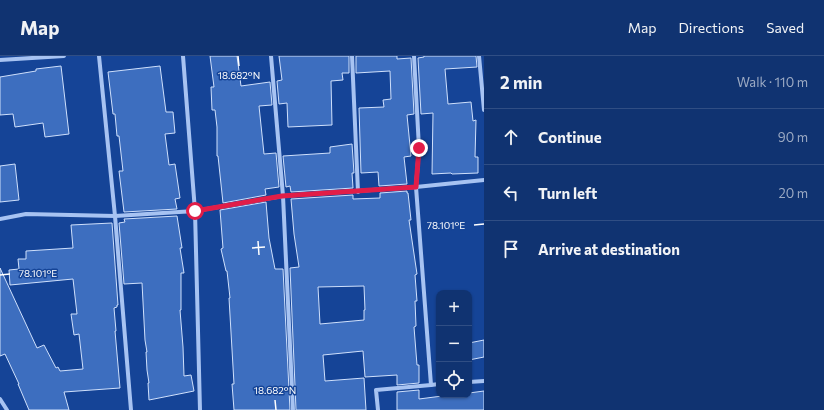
<!DOCTYPE html>
<meta charset="utf-8">
<style>
:root{--surface:#103371;--page:#1e3f79;--text:#f1f3f6;--muted:#9caac3;--line:#304e84}
body{margin:0;font-family:Commissioner,sans-serif;background:var(--page);color:var(--text)}
.controls{position:absolute;right:12px;bottom:12px;display:grid;overflow:hidden;border-radius:8px;box-shadow:0 1px 3px #0004}
.controls button{width:36px;height:36px;display:grid;place-items:center;padding:0;border:0;border-bottom:1px solid var(--line);background:var(--surface);color:var(--text);font:20px sans-serif}
.stop{position:absolute;width:12px;height:12px;margin:-9px;border:3px solid #e11d48;border-radius:50%;background:#fff}
.stop.end{background:#e11d48;border-color:#fff;box-shadow:0 1px 4px #0008}
.list{margin:0;padding:0;list-style:none}
h2{display:flex;justify-content:space-between;align-items:center;height:52px;margin:0;padding:0 16px;font-size:17px}
h2 small{font-size:13px;font-weight:400;color:var(--muted)}
.list li{display:grid;grid-template-columns:26px 1fr auto;gap:12px;align-items:center;box-sizing:border-box;height:56px;padding:0 16px;border-top:1px solid var(--line)}
.list b{display:block;font-size:15px;white-space:nowrap}
.list em{font-size:13px;font-style:normal;color:var(--muted)}
.icon{flex:none;width:22px;height:22px;fill:none;stroke:currentColor;stroke-width:2;stroke-linecap:round;stroke-linejoin:round}
.map{position:relative;flex:none;width:484px;height:354px;overflow:hidden}
header{display:flex;align-items:center;gap:24px;box-sizing:border-box;height:56px;padding:0 20px;background:var(--surface);border-bottom:1px solid var(--line)}
header strong{font-size:19px}
nav{display:flex;gap:22px;margin-inline-start:auto;font-size:14px}
main{display:flex}
aside{flex:1;background:var(--surface)}
.map>svg:first-child{display:block}
.building{fill:#3d6ebf;stroke:#cfe0fc;fill-rule:evenodd}
.lines{fill:none;stroke-linecap:round;stroke-linejoin:round}
.minor{stroke:#a7c3f2;stroke-width:4}
.route{stroke:#e11d48;stroke-width:5}
.ticks{fill:none;stroke:#fff;stroke-width:1.5}
.ticks-label{font-size:10px;text-anchor:middle;fill:#fff;stroke:#154497;stroke-width:3;stroke-linejoin:round;paint-order:stroke}
</style>
<header>
<strong>Map</strong>
<nav><a>Map</a><a>Directions</a><a>Saved</a></nav>
</header>
<main>
<div class="map">
<svg width="484" height="354" viewBox="0 0 484 354">
<rect width="100%" height="100%" fill="#154497"/>
<g class="building">
<polygon points="210,0 237,0 241,30 270,26 272,49 259,50 264,98 276,97 279,131 265,133 266,139 223,147 218,100 217,100 217,71 215,54 212,54 211,31 214,31"/>
<polygon points="279,0 349,0 349,17 342,17 343,24 331,25 332,69 288,71 287,47 279,48 277,25 282,24"/>
<polygon points="356,0 397,0 397,3 411,2 414,58 407,59 411,100 404,101 407,128 379,130 378,116 361,117 359,52 384,51 383,44 391,43 390,15 356,17"/>
<polygon points="424,0 476,0 477,11 445,13 448,48 471,46 473,65 476,64 475,101 478,101 478,117 452,118 451,117 432,118 433,57 421,58 418,2 424,1"/>
<polygon points="61,10 69,78 45,81 43,67 15,71 13,58 0,59 0,21 36,15 36,13"/>
<polygon points="160,10 166,56 173,56 175,77 165,78 169,109 175,108 180,142 175,143 177,153 124,156 119,115 123,115 119,80 117,80 115,58 113,58 108,16"/>
<polygon points="352,88 354,117 352,117 353,132 291,136 290,130 286,131 283,100 330,97 330,91"/>
<polygon points="15,108 19,144 0,146 0,110"/>
<path d="M407,135V137H408L411,164H409L417,218L415,219L417,245H415L416,270L414,271L417,309H419V327L397,329V319L365,321L363,295L323,299L325,325L364,322L366,354H296L290,212L299,211L294,178L291,143L353,139V143L380,142V137ZM364,230L365,254H364V264L320,268L318,231Z"/>
<polygon points="266,146 269,182 275,213 283,213 290,354 234,354 232,328 234,328 229,242 230,242 227,215 226,215 221,193 223,192 220,154"/>
<polygon points="177,160 182,192 180,192 184,217 181,217 181,254 180,254 183,291 184,320 191,319 194,335 149,344 148,327 149,327 147,314 146,296 147,296 145,284 142,227 124,228 119,167 125,166 124,163"/>
<polygon points="112,167 118,249 117,249 117,251 114,252 116,275 115,275 120,332 64,336 69,354 29,354 18,328 19,328 5,298 0,300 0,212 37,292 44,289 56,312 58,311 60,315 83,313 79,278 74,279 71,258 77,258 73,223 10,229 9,214 19,213 18,203 26,203 26,195 73,192 71,169"/>
<polygon points="484,284 484,301 469,304 469,287"/>
<polygon points="419,334 419,343 450,339 469,339 469,337 484,335 484,354 397,354 397,336"/>
</g>
<g class="lines">
<g class="minor">
<polyline points="99,0 115,160 131,354"/>
<polyline points="183,0 195,155 200,354"/>
<polyline points="271,0 283,140 293,354"/>
<polyline points="352,0 358,136"/>
<polyline points="479,0 484,54"/>
<polyline points="0,4 64,0"/>
<polyline points="0,163 26,158 115,160 195,155 283,140 416,131 484,124"/>
<polyline points="469,326 484,325"/>
<polyline points="431,329 439,328"/>
<polyline points="0,343 7,354"/>
<polyline points="378,354 376,334 431,329 416,131 419,92 414,0"/>
</g>
</g>
<g class="lines">
<polyline class="route" points="195,155 282,140 416,131 419,92"/>
</g>
<path class="ticks" d="M238,0L239,10M474,169L484,168M258,185L259,199M252,192L265,191M0,219L10,218M275,344L276,354"/>
<g class="ticks-label">
<text x="239" y="23">18.682°N</text>
<text x="446" y="173">78.101°E</text>
<text x="38" y="221">78.101°E</text>
<text x="275" y="338">18.682°N</text>
</g>
</svg>
<div class="controls">
<button>+</button>
<button>−</button>
<button><svg class="icon" aria-label="locate" viewBox="0 0 24 24"><circle cx="12" cy="12" r="6"/><path d="M12 2v4M12 18v4M2 12h4M18 12h4"/></svg></button>
</div>
<div class="stop" style="left:195px;top:155px"></div>
<div class="stop end" style="left:419px;top:92px"></div>
</div>
<aside>
<h2>2 min<small>Walk · 110 m</small></h2>
<ul class="list">
<li><svg class="icon" aria-label="ahead" viewBox="0 0 24 24"><path d="M12 20V5M6 11l6-6 6 6"/></svg><div><b>Continue</b></div><em>90 m</em></li>
<li><svg class="icon" aria-label="left" viewBox="0 0 24 24"><path d="M17 20v-9H6M10 6l-5 5 5 5"/></svg><div><b>Turn left</b></div><em>20 m</em></li>
<li><svg class="icon" aria-label="arrive" viewBox="0 0 24 24"><path d="M6 21V4h12l-3 4 3 4H6"/></svg><div><b>Arrive at destination</b></div></li>
</ul>
</aside>
</main>
